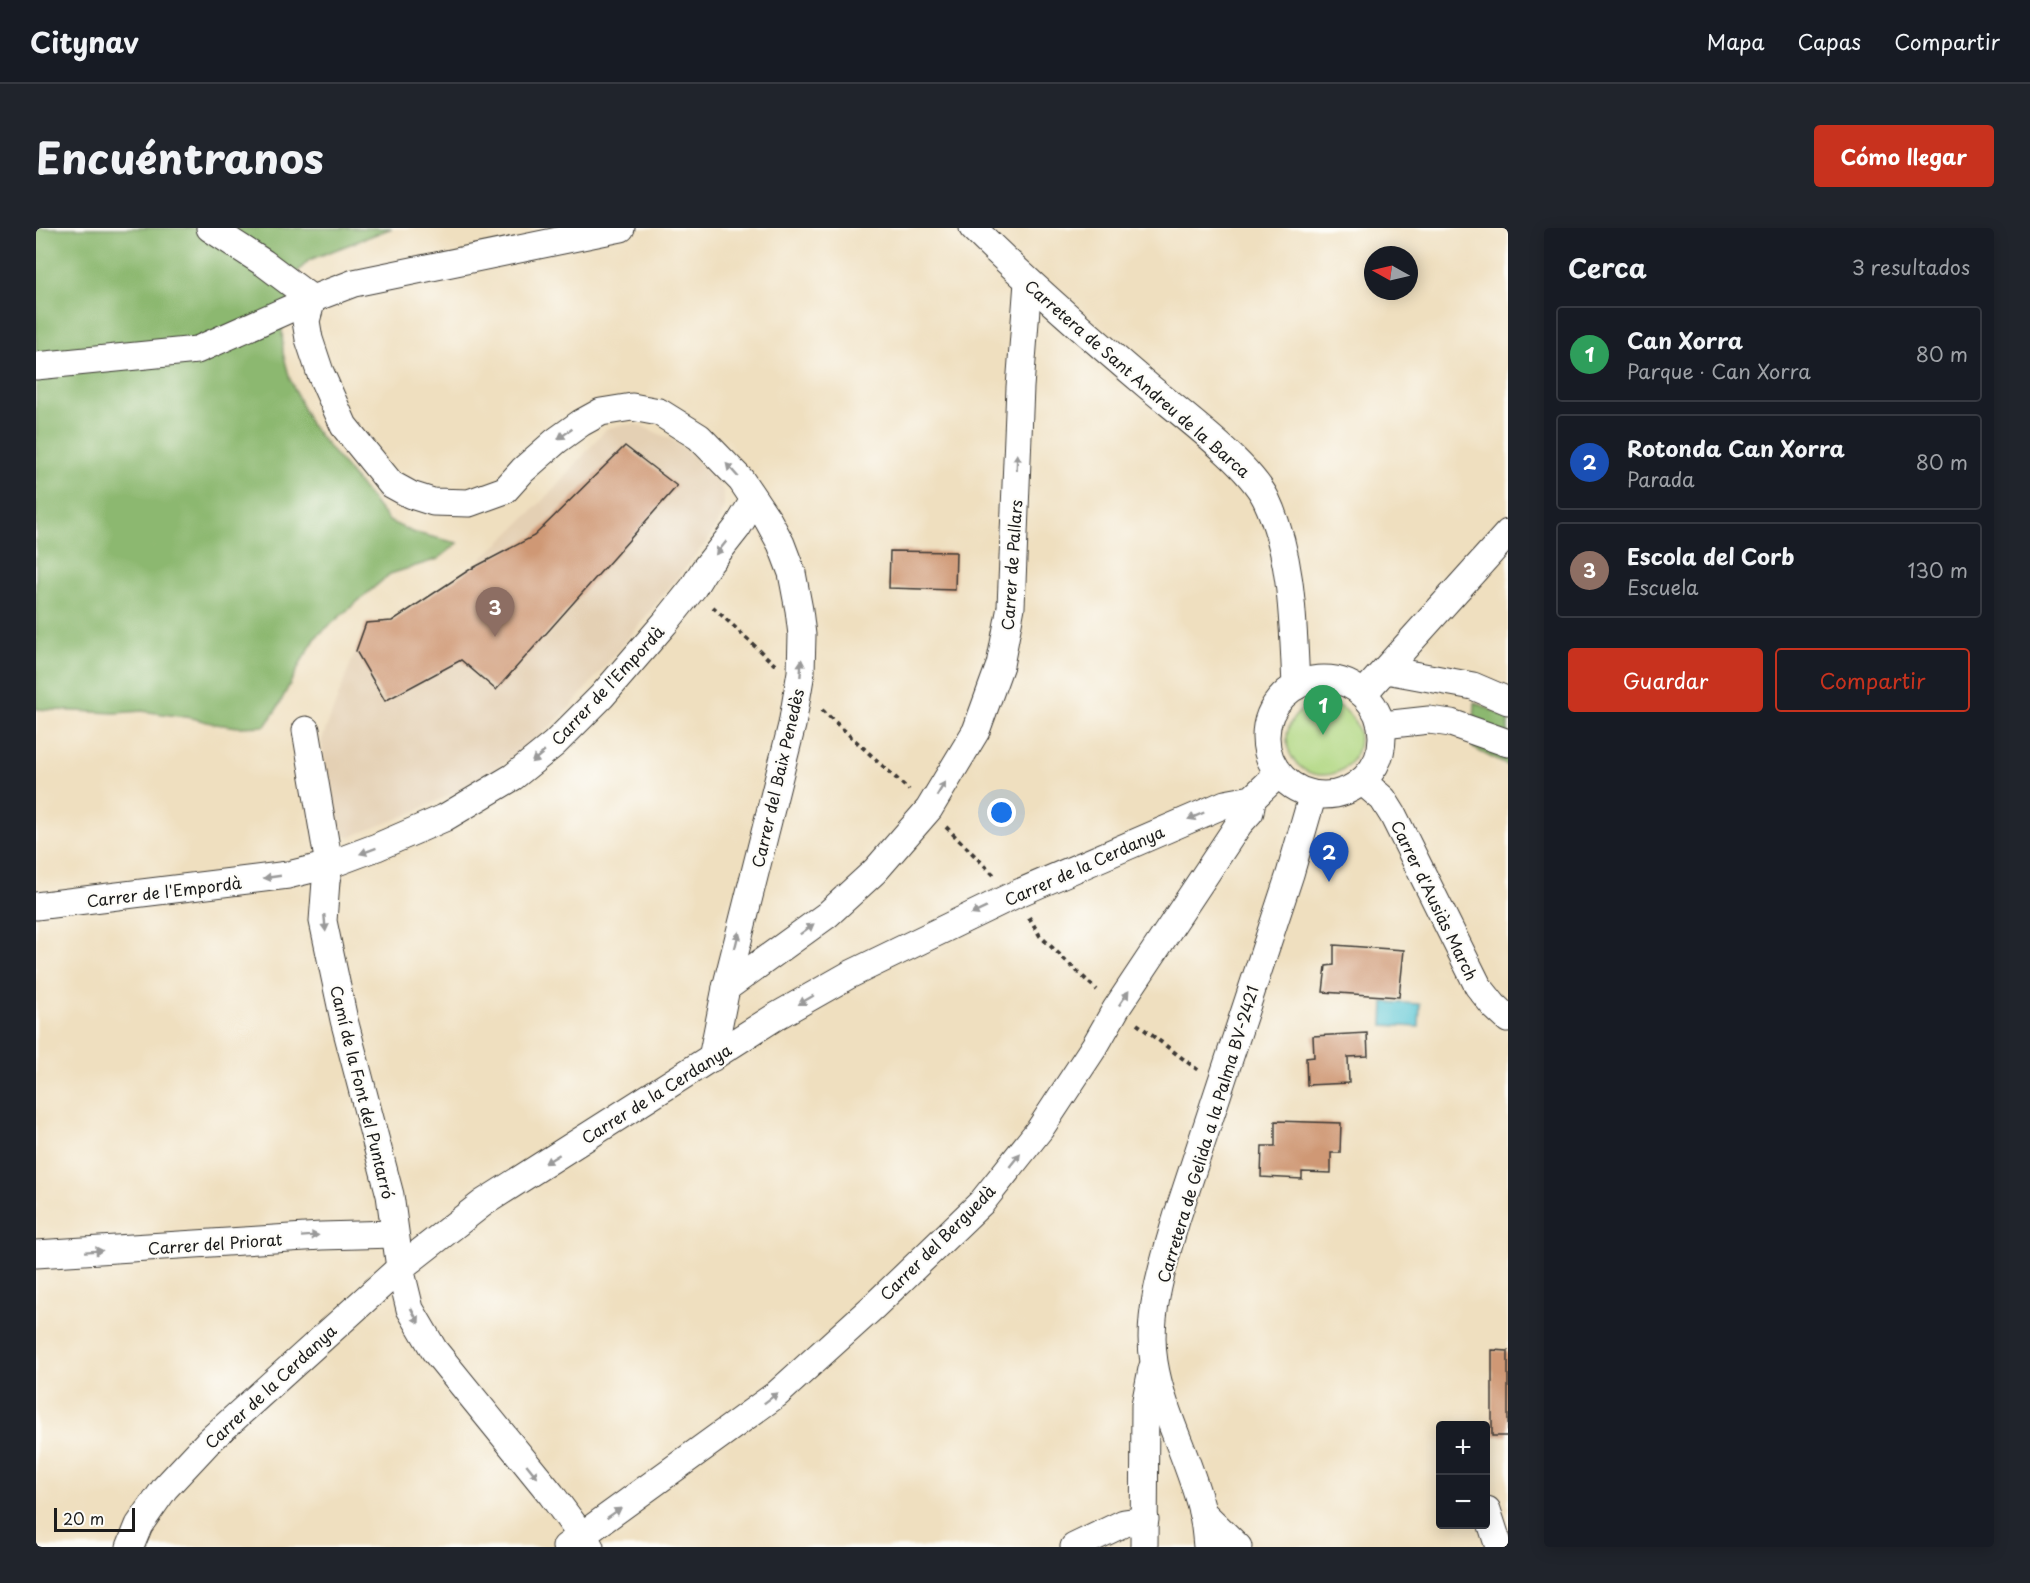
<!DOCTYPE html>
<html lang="es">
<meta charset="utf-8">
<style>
:root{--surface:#171b24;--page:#20242c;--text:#f1f3f6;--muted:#9ea1a6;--line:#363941;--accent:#c8321e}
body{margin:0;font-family:"Playpen Sans",sans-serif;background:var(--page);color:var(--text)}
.controls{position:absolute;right:18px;bottom:18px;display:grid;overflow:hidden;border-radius:6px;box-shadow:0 3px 15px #0003}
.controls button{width:54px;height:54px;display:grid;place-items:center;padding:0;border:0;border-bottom:2px solid var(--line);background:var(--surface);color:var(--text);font:30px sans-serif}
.compass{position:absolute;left:1328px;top:18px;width:54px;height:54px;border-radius:50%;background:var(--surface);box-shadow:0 3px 15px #0003;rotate:278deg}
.scale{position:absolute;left:18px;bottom:15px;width:81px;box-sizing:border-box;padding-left:6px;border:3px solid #1c1c1c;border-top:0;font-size:16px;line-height:21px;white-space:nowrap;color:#1c1c1c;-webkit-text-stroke:4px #fdfcf7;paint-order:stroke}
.you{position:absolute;left:966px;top:585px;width:21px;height:21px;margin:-15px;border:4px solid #fff;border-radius:50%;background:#1a73e8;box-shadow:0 0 0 9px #1a73e833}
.badge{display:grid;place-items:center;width:39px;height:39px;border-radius:50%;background:var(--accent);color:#fff;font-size:20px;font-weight:700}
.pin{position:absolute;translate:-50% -50px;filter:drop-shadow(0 2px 3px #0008)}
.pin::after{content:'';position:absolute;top:32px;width:21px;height:18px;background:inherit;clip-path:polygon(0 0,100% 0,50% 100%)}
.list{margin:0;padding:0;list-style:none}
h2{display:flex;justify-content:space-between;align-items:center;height:78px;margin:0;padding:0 24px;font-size:26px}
h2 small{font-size:20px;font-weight:400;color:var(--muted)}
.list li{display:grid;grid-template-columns:39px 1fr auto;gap:18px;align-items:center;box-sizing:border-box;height:96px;margin:0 12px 12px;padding:0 12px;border:2px solid var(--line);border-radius:6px}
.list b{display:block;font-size:22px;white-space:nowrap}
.list p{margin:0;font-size:20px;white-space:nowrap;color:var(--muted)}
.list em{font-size:20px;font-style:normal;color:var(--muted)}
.actions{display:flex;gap:12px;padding:18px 24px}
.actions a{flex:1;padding:14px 0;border:2px solid var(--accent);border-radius:6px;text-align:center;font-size:21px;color:var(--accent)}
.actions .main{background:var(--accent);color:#fff}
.map{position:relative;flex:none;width:1472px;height:1319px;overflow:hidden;border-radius:6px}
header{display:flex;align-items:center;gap:36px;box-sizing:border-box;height:84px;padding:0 30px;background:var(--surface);border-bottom:2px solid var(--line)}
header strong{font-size:28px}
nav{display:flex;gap:33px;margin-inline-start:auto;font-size:21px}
.intro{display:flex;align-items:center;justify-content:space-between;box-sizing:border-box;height:144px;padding:0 36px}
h1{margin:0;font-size:42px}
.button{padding:15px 27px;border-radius:6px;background:var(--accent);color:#fff;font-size:21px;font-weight:700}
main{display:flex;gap:36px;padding:0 36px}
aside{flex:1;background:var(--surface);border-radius:6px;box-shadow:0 3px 15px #0003}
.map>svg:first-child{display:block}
.built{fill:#e4d0b4}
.green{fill:#b0d781;stroke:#667a4e;stroke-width:1.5}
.forest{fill:#8cb86f;stroke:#546a46;stroke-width:1.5}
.water{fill:#5ac6d4;stroke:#3b7178;stroke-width:1.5}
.building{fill:#cf9875}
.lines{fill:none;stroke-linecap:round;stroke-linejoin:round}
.minor-casing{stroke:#3c3934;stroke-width:29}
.path{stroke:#3c3934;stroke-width:4;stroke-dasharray:4.5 4.5;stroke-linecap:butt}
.minor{stroke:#fff;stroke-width:27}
.oneway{fill:#999}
.labels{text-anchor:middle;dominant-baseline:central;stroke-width:4.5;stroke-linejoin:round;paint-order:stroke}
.street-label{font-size:16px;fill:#1c1c1c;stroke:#fdfcf7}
</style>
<header>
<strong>Citynav</strong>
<nav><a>Mapa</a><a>Capas</a><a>Compartir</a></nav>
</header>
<div class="intro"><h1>Encuéntranos</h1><a class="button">Cómo llegar</a></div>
<main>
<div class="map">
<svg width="1472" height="1319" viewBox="0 0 1472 1319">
<rect width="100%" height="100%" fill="#fdfcf7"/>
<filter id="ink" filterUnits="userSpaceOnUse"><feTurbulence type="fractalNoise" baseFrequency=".0167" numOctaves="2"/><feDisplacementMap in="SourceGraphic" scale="12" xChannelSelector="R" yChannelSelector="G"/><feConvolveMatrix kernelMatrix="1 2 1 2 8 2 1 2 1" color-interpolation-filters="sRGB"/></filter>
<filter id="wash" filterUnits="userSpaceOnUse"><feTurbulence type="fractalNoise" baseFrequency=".008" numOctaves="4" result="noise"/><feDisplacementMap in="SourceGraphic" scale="24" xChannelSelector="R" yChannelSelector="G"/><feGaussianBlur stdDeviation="1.35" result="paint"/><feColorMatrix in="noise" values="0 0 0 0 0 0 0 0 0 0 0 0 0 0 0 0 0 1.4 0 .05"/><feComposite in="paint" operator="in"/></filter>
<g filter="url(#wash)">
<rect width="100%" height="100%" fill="#efdfbf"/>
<polygon class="built" points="601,196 637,212 654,225 683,254 688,265 688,278 683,292 672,312 578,428 528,486 497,514 452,546 414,567 371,587 314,609 304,606 299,600 285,514 330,395 356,393 433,342 474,305 520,259 570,201 584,197"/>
<circle class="green" cx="1287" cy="511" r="36"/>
<g class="forest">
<polygon points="0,0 356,0 273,32 256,50 246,98 247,125 254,151 274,196 353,293 376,304 422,315 402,331 354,346 281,408 266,432 242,479 229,498 202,499 179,496 156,490 106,483 79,485 0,481"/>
<polygon points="1439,474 1472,490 1472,538 1437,520"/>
</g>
<polygon class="water" points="1348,774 1384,776 1383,799 1347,797"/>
<g id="blocks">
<g class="building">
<polygon points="589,218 641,258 460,462 425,432 349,473 320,423 330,395 356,393 433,342 498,308"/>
<polygon points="854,323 920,324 919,362 853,360"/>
<polygon points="1298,717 1368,722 1363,769 1287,764 1290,738 1298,737"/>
<polygon points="1331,805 1332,828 1312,829 1313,855 1271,857 1270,830 1278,829 1277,808"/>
<polygon points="1239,893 1305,895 1304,925 1295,925 1295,945 1266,944 1266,951 1225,949 1226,918 1239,918"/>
<polygon points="1456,1122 1472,1123 1472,1208 1456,1208"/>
</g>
</g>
</g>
<g filter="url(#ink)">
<use href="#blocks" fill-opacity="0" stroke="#3c3934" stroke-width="1.5"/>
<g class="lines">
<g class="minor-casing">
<g id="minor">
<polyline points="174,0 228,35 276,71"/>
<path d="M937,0C993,56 1052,107 1112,158C1144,185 1212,235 1230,271C1257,328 1257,396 1260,458"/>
<polyline points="276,71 270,93 273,111 284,144 308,198 355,256 375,267 397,274 433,275 469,262 487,242 520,213 545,195 565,184 596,179 623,184 663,209 705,252 732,292 745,316 756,345 763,382 766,407 765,444 756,497 690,760 676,830"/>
<polyline points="0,138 161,122 276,71 318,55 585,0"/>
<polyline points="1350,442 1437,458 1472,473"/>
<circle cx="1288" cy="509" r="58"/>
<polyline points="1328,465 1472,305"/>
<polyline points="1347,497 1393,492 1415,495 1472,515"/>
<polyline points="270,502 293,637 290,653 287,693 308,792 354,967 364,1040 374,1081 398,1122 515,1266 554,1319"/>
<polyline points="1326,553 1347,571 1357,587 1442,758 1458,778 1472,791"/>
<polyline points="0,678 252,647 293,637 341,619 408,590 477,549 518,516 566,468 629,395 657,360 668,342 701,300 718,272"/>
<polyline points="690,760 791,687 839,643 893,581 940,503 964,437 975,379 984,159 992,54"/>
<polyline points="0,1026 285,1008 358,1006"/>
<polyline points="1451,1282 1463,1319"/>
<polyline points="1166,1284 1202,1319"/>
<polyline points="94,1319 103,1297 129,1260 173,1213 364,1040 447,975 739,789 813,747 978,667 1189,576 1216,571 1241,547"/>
<polyline points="530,1319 741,1166 837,1079 946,974 1004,901 1060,816 1080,781 1203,596 1214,584 1216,571"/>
<polyline points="1038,1319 1088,1295 1109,1292"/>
<polyline points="1108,1319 1109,1177 1116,1141"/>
<path d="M1171,1319C1170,1307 1169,1294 1166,1283C1154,1232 1126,1185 1118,1134C1110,1088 1128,1033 1141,989L1254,646L1277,566"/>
</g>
</g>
<g class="path">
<polyline points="677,379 739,437"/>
<polyline points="786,482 873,562"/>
<polyline points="910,599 958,647"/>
<polyline points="993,689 1004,708 1061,762"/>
<polyline points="1101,796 1162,842"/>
</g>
<use href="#minor" class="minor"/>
</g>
<defs><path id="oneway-solid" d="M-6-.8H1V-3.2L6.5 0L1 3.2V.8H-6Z" transform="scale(1.5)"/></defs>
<g class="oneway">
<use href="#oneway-solid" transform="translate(529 206) rotate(145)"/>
<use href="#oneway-solid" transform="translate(981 234) rotate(-88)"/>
<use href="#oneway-solid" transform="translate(696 242) rotate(-132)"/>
<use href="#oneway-solid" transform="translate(685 320) rotate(129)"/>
<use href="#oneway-solid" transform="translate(765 440) rotate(-86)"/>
<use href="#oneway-solid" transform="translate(502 529) rotate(140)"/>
<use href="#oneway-solid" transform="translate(905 561) rotate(-59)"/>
<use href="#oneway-solid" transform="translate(1160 588) rotate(157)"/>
<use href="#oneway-solid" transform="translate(332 623) rotate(160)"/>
<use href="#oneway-solid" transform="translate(236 649) rotate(172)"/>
<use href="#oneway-solid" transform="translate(943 683) rotate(155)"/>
<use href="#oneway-solid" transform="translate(289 695) rotate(85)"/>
<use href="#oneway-solid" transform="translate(771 701) rotate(-37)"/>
<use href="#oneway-solid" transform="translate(701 712) rotate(-76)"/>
<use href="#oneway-solid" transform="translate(1088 770) rotate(-56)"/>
<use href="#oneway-solid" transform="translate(770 772) rotate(150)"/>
<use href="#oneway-solid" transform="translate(516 931) rotate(148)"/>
<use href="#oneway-solid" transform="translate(979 932) rotate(-52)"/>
<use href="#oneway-solid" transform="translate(274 1008) rotate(-4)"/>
<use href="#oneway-solid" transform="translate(58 1023) rotate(-4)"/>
<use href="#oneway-solid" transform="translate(379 1088) rotate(62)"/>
<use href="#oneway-solid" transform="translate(735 1170) rotate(-37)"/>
<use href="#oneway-solid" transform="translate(496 1243) rotate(51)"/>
<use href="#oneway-solid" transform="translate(578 1285) rotate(-35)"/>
</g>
</g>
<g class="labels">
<g class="street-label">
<text transform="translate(1102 150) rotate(41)">Carretera de Sant Andreu de la Barca</text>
<text transform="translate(975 337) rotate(-86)">Carrer de Pallars</text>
<text transform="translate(571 457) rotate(-47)">Carrer de l'Empordà</text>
<text transform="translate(741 550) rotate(-77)">Carrer del Baix Penedès</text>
<text transform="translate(1048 637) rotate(-24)">Carrer de la Cerdanya</text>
<text transform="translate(128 663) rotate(-7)">Carrer de l'Empordà</text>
<text transform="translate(1399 672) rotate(64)">Carrer d'Ausiàs March</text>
<text transform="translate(327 864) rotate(76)">Camí de la Font del Puntarró</text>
<text transform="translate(620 865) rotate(-32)">Carrer de la Cerdanya</text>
<text transform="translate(1171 906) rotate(-73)">Carretera de Gelida a la Palma BV-2421</text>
<text transform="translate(901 1014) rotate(-45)">Carrer del Berguedà</text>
<text transform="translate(179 1015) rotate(-4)">Carrer del Priorat</text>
<text transform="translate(234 1158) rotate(-43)">Carrer de la Cerdanya</text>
</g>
</g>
</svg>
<div class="controls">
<button>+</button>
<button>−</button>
</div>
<svg class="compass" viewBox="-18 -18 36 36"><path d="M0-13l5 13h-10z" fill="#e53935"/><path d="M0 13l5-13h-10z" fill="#9ea1a6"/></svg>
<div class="scale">20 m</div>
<div class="you"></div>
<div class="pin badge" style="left:1287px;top:507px;background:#2e9e5b">1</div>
<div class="pin badge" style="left:1293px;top:654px;background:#1a4fb4">2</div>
<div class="pin badge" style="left:459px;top:409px;background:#8d6e63">3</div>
</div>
<aside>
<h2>Cerca<small>3 resultados</small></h2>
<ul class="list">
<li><span class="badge" style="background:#2e9e5b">1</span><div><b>Can Xorra</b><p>Parque · Can Xorra</p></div><em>80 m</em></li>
<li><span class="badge" style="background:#1a4fb4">2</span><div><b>Rotonda Can Xorra</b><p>Parada</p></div><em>80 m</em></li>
<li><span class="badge" style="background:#8d6e63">3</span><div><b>Escola del Corb</b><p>Escuela</p></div><em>130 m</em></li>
</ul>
<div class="actions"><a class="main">Guardar</a><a>Compartir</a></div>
</aside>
</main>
